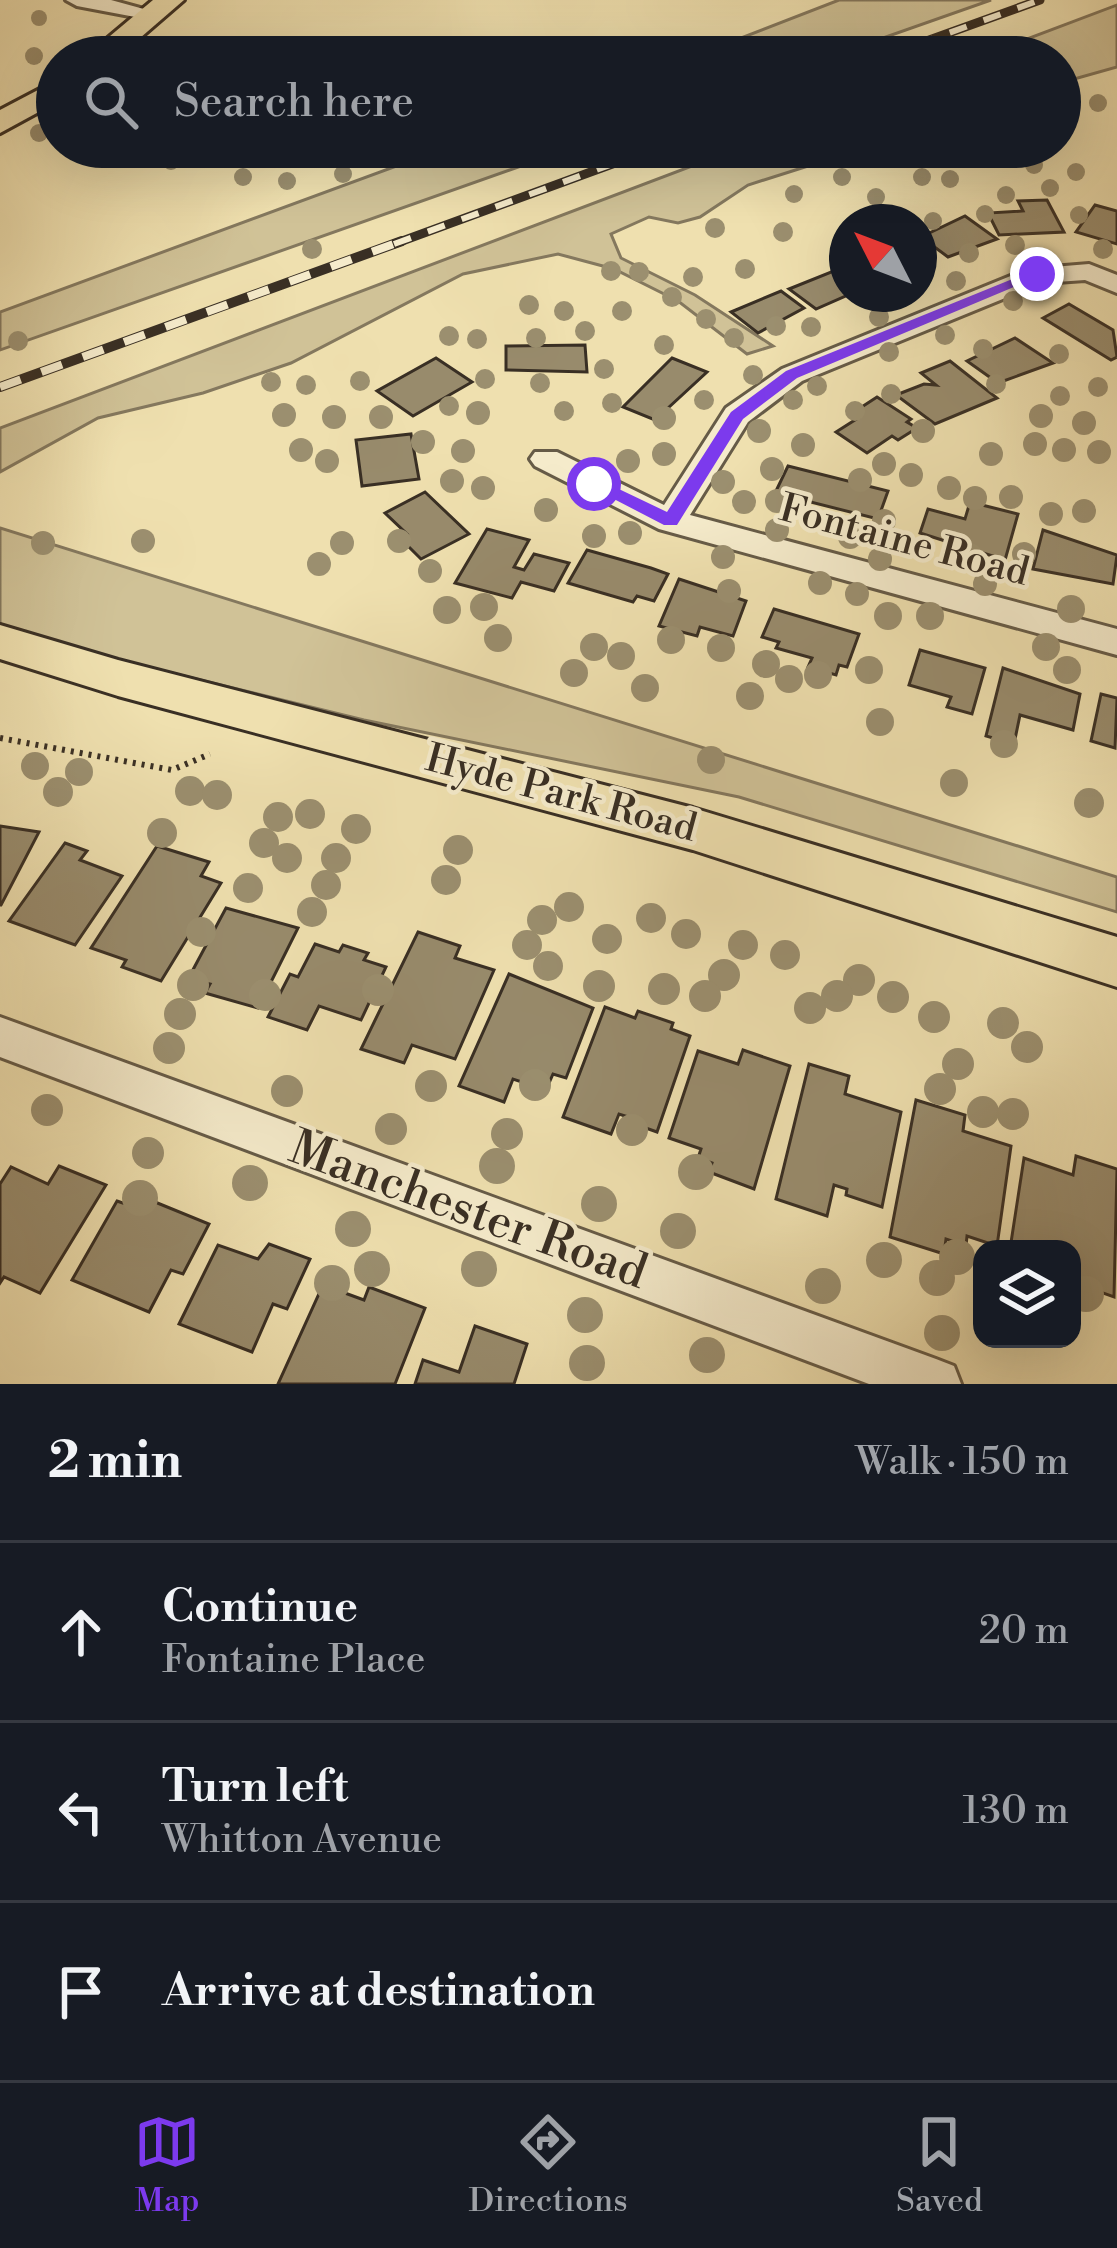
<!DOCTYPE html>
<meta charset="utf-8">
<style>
:root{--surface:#171b24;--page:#20242c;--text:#f1f3f6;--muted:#9ea1a6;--line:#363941;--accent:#7c3aed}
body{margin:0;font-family:"Libre Bodoni",serif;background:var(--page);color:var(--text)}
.controls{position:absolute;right:36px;bottom:36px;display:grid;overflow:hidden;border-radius:24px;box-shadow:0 12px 48px #0002}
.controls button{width:108px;height:108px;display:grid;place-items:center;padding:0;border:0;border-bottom:3px solid var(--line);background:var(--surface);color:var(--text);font:60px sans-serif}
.compass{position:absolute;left:829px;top:204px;width:108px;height:108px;border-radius:50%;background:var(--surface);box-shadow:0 12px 48px #0002;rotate:312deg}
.stop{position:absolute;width:36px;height:36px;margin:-27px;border:9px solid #7c3aed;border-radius:50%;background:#fff}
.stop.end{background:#7c3aed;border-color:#fff;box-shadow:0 3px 12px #0008}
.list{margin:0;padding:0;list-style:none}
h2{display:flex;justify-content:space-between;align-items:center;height:156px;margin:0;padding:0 48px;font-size:51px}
h2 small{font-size:39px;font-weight:400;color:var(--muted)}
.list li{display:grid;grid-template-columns:78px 1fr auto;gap:36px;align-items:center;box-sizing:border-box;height:180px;padding:0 48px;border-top:3px solid var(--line)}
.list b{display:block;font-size:45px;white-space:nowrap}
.list p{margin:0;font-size:39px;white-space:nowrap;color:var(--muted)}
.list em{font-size:39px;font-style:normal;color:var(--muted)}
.icon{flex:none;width:66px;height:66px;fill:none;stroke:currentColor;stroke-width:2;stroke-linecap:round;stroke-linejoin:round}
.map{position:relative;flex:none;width:1117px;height:1384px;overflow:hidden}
.search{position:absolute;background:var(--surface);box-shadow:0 12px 48px #0002;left:36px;right:36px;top:36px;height:132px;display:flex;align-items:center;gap:30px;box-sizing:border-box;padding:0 42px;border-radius:66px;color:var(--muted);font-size:45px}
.sheet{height:696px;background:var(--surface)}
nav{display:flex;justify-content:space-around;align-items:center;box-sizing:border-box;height:168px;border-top:3px solid var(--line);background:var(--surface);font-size:33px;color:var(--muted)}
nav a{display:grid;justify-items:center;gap:6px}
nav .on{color:var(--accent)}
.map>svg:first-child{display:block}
.green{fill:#d0c297;stroke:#84785e;stroke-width:3}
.building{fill:#988b6c;stroke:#392f24;stroke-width:3}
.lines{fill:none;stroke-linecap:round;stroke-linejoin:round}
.minor-casing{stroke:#665b47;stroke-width:6}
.major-casing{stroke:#392f24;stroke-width:6}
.path{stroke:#392f24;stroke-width:6;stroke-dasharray:3 6;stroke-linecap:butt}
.minor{fill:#f5ebcb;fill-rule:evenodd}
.major{fill:#efe0af;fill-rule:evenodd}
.rail-far1-casing{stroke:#392f24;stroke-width:9}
.rail-casing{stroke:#392f24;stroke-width:10}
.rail-far1{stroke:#f5ebcb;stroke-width:6;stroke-dasharray:18;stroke-linecap:butt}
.rail{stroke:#f5ebcb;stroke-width:8;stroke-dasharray:22;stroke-linecap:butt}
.tree{fill:#9b8f6f}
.route{fill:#7c3aed}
.labels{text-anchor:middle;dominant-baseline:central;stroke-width:9;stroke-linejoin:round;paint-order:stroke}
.street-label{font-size:39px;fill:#392f24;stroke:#f5ebcb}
.near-street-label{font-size:48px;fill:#392f24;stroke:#f5ebcb}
</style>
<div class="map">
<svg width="1117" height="1384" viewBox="0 0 1117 1384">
<rect width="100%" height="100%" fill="#efe0af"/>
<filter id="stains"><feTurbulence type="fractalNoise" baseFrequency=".00167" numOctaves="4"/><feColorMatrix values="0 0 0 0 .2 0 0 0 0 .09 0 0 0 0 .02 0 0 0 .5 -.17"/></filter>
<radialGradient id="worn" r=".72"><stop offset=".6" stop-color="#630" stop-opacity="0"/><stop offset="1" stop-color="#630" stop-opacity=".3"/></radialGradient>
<g class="green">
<polygon points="839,0 991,0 829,57 692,57"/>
<polygon points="1117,5 1117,67 1060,83 1060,57 979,57"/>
<polygon points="448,147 575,147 0,350 0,312"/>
<polygon points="742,147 868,147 748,185 700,217 678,223 649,217 611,234 621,258 695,295 773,346 747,354 678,301 614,269 558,254 463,274 291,363 203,393 98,418 0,472 0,428"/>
<polygon points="0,528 1117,877 1117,912 739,797 364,720 0,631"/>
</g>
<g class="building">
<polygon points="237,47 288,57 209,57 220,48"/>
<polygon points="1047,200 1064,232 999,235 988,213 1023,211 1018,201"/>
<polygon points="1095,205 1117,211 1117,244 1076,232"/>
<polygon points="965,216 997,239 948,257 921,237"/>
<polygon points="846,266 850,294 816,309 789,289"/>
<polygon points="781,291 804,308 758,333 731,312"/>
<polygon points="1069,304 1113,330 1117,357 1111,360 1043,318"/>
<polygon points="1015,338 1053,363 998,383 967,361"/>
<polygon points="585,345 587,372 506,370 506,346"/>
<polygon points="436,358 472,382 413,416 377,391"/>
<polygon points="672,358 707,372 655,420 623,407"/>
<polygon points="950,361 997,398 935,424 896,395 924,384 936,385 921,373"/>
<polygon points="877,397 911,419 907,422 917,428 898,440 892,436 867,453 836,432 858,418 851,414"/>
<polygon points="411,434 419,479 362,486 356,440"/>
<polygon points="788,466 888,491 878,519 775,493"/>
<polygon points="425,492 469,534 421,559 400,538 407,534 385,513"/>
<polygon points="970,502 1018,514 1005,560 920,533 928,509 965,519"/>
<polygon points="487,529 529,540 514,567 524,570 534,554 569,563 554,591 521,582 512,598 455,583"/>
<polygon points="1043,530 1117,555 1113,584 1033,569"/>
<polygon points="587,550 651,568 668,574 654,601 637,596 633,602 568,583"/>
<polygon points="679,579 746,601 733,636 700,627 697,636 659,626"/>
<polygon points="774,609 859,634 847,667 839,665 836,675 808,667 812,658 776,648 779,642 762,637"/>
<polygon points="920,650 985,668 972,714 947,707 951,697 909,685"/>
<polygon points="1003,668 1080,694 1073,730 1020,715 1014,744 986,736"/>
<polygon points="1101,694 1117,698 1115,748 1091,741"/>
<polygon points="0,826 39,832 1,905 0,905"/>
<polygon points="65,843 87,851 80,860 122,876 75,945 9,921"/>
<polygon points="157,846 209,862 201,876 221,883 161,981 122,967 126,960 91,948"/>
<polygon points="226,908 298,928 258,1008 205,993 210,984 188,979"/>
<polygon points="418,932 460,946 455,958 494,970 455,1059 412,1045 404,1063 361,1049"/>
<polygon points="315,944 339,952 343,945 368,953 364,960 386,967 361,1020 319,1006 307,1030 268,1017 290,974 298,977"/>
<polygon points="509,974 593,1008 566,1078 553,1074 546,1090 513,1079 504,1102 459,1086"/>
<polygon points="605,1007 635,1018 638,1011 673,1023 671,1029 690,1036 657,1132 623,1120 625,1116 619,1114 611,1134 563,1117"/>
<polygon points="743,1050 790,1066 754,1189 709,1172 712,1163 698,1158 701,1149 669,1138 698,1051 738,1064"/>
<polygon points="809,1064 849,1076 845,1094 901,1112 882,1207 846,1195 847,1189 834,1185 827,1216 776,1199"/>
<polygon points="916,1100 965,1115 963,1131 1011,1146 997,1246 967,1236 966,1246 946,1239 944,1254 890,1237"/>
<polygon points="1076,1156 1117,1169 1114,1297 1072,1282 1072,1249 1010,1249 1024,1158 1073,1175"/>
<polygon points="59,1166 106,1185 40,1293 4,1277 0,1283 0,1184 11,1167 48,1184"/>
<polygon points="117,1201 137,1208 140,1203 152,1208 155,1202 209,1224 183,1274 171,1270 149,1312 72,1280"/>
<polygon points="269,1244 310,1259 287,1309 273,1304 252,1352 179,1324 218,1245 258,1259"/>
<polygon points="323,1285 364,1300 369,1287 425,1308 395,1384 278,1384"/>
<polygon points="475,1326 527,1344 514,1384 415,1384 423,1360 459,1372"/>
</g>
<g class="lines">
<g class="minor-casing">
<g id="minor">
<polygon points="66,0 111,0 162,14 151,20 77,6"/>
<polygon points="1089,264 1117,275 1117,293 1085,280 1042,283 802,381 748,422 690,515 1117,629 1117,655 659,529 535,466 530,459 535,452 557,452 664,505 726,408 782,369 1028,269"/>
<polygon points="0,1017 936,1359 954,1366 961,1384 869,1384 0,1057"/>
</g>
</g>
<g class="major-casing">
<g id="major">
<polygon points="153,0 184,0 118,57 85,57"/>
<polygon points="57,80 57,102 0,133 0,110"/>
<polygon points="0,625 118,660 693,808 1117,937 1117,987 693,850 118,696 0,659"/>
</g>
</g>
<polyline class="path" points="0,738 172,770 210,754"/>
<use href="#minor" class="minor"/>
<use href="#major" class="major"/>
<g class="rail-far1-casing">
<g id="rail-far1">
<polyline points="882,57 1040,0"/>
<polyline points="394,244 659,147"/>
</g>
</g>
<g class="rail-casing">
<polyline id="rail" points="0,387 402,241"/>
</g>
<use href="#rail-far1" class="rail-far1"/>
<use href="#rail" class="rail"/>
</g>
<g class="tree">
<circle cx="39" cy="18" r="8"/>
<circle cx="34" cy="56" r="9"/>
<circle cx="1098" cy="103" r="9"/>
<circle cx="39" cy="133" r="9"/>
<circle cx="171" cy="161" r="9"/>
<circle cx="1034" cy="165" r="9"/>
<circle cx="1076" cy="172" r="9"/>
<circle cx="343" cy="174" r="9"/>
<circle cx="243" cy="177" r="9"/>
<circle cx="842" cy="177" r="9"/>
<circle cx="922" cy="177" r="9"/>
<circle cx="950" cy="179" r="9"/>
<circle cx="287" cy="181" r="9"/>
<circle cx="1050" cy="188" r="9"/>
<circle cx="794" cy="194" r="9"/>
<circle cx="1006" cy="195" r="9"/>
<circle cx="876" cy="197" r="9"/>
<circle cx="985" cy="214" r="9"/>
<circle cx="1079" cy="215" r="9"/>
<circle cx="933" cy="221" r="9"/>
<circle cx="715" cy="228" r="10"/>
<circle cx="783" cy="232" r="10"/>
<circle cx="1015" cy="245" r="10"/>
<circle cx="312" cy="249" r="10"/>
<circle cx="1103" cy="249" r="10"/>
<circle cx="969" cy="253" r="10"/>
<circle cx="745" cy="269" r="10"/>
<circle cx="611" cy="271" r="10"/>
<circle cx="639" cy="272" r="10"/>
<circle cx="693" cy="277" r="10"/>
<circle cx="956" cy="281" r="10"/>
<circle cx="672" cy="297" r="10"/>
<circle cx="1013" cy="301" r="10"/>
<circle cx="529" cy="305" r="10"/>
<circle cx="564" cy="311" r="10"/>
<circle cx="622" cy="311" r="10"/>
<circle cx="879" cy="317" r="10"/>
<circle cx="706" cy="319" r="10"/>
<circle cx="776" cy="326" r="10"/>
<circle cx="811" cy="327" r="10"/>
<circle cx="585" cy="331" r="10"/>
<circle cx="945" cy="335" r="10"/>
<circle cx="449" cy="336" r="10"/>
<circle cx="536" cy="338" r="10"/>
<circle cx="734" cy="338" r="10"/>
<circle cx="477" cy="339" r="10"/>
<circle cx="18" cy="341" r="10"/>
<circle cx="664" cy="345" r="10"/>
<circle cx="983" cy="349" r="10"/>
<circle cx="889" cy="352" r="10"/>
<circle cx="1059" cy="354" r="10"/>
<circle cx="604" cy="369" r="10"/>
<circle cx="753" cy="375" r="10"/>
<circle cx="485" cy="379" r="10"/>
<circle cx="360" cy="381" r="10"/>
<circle cx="271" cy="382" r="10"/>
<circle cx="540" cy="383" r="10"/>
<circle cx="996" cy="384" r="10"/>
<circle cx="306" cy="385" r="10"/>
<circle cx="817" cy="386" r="10"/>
<circle cx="1098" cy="387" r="10"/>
<circle cx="891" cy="394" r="10"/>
<circle cx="1060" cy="396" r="10"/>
<circle cx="704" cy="400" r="10"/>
<circle cx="793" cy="400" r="10"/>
<circle cx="612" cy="403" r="10"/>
<circle cx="449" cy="406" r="10"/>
<circle cx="564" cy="411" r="10"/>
<circle cx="855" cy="411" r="10"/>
<circle cx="478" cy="413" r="12"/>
<circle cx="284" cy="415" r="12"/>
<circle cx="1041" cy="416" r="12"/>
<circle cx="334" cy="417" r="12"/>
<circle cx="381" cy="417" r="12"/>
<circle cx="664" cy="418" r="12"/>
<circle cx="1084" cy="423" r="12"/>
<circle cx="759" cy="431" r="12"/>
<circle cx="923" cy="431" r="12"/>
<circle cx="423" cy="442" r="12"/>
<circle cx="1035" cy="444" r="12"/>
<circle cx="803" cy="445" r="12"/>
<circle cx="301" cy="450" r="12"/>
<circle cx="1064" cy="450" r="12"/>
<circle cx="463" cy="451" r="12"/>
<circle cx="1099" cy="452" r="12"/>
<circle cx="664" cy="454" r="12"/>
<circle cx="991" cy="454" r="12"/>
<circle cx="327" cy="461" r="12"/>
<circle cx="628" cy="461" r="12"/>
<circle cx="884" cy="464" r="12"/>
<circle cx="772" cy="469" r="12"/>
<circle cx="911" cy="475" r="12"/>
<circle cx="860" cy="480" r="12"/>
<circle cx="452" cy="481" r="12"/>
<circle cx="723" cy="482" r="12"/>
<circle cx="483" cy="488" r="12"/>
<circle cx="949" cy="488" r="12"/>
<circle cx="1011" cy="497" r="12"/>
<circle cx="975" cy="498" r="12"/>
<circle cx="777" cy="501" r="12"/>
<circle cx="744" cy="502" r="12"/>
<circle cx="546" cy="510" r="12"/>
<circle cx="1084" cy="511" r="12"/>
<circle cx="1051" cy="514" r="12"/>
<circle cx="884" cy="521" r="12"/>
<circle cx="777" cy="530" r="12"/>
<circle cx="630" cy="533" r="12"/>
<circle cx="594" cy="536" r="12"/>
<circle cx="850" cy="537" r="12"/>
<circle cx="143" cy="541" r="12"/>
<circle cx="399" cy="541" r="12"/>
<circle cx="43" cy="543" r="12"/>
<circle cx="342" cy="543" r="12"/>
<circle cx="1024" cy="554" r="12"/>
<circle cx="970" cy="555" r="12"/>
<circle cx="723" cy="557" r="12"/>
<circle cx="880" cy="559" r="12"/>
<circle cx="319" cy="564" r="12"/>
<circle cx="430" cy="571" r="12"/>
<circle cx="820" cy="583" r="12"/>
<circle cx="985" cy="584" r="12"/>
<circle cx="729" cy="591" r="12"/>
<circle cx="857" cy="594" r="12"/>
<circle cx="484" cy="607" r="14"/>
<circle cx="1071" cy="609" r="14"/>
<circle cx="447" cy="610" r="14"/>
<circle cx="888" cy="616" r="14"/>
<circle cx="930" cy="616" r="14"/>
<circle cx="498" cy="638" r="14"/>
<circle cx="671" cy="640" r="14"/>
<circle cx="594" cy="647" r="14"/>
<circle cx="1046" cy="647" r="14"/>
<circle cx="721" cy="648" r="14"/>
<circle cx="621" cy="656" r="14"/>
<circle cx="766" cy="664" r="14"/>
<circle cx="869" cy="670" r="14"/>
<circle cx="1067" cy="670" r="14"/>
<circle cx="574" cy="673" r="14"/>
<circle cx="818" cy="675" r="14"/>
<circle cx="789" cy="679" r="14"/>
<circle cx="645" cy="688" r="14"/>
<circle cx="750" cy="696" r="14"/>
<circle cx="880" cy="722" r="14"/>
<circle cx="1004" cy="744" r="14"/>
<circle cx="711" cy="760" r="14"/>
<circle cx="35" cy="766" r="14"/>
<circle cx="79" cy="772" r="14"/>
<circle cx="954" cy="783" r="14"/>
<circle cx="190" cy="791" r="15"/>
<circle cx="58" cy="792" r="15"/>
<circle cx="217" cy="795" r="15"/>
<circle cx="1089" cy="803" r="15"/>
<circle cx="310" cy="814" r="15"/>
<circle cx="278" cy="817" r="15"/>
<circle cx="356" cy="829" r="15"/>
<circle cx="162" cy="833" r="15"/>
<circle cx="264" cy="843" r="15"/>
<circle cx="458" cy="850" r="15"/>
<circle cx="287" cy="858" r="15"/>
<circle cx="336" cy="858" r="15"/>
<circle cx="446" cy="880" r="15"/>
<circle cx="326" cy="885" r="15"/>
<circle cx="248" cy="888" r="15"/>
<circle cx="569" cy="907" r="15"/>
<circle cx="312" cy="912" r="15"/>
<circle cx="651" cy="918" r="15"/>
<circle cx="542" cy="920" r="15"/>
<circle cx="201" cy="932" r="15"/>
<circle cx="686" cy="934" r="15"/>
<circle cx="607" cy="939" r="15"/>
<circle cx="527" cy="945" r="15"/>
<circle cx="743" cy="945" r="15"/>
<circle cx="785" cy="955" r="15"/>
<circle cx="548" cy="966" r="15"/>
<circle cx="724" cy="975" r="16"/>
<circle cx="859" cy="980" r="16"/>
<circle cx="193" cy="985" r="16"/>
<circle cx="599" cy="986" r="16"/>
<circle cx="664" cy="989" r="16"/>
<circle cx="378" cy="990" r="16"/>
<circle cx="265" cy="995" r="16"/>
<circle cx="705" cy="996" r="16"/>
<circle cx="837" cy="996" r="16"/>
<circle cx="893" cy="997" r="16"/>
<circle cx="810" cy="1008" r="16"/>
<circle cx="180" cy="1014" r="16"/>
<circle cx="934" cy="1017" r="16"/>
<circle cx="1003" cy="1023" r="16"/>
<circle cx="1027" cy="1047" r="16"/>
<circle cx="169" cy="1048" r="16"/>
<circle cx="958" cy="1064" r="16"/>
<circle cx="535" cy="1085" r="16"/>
<circle cx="431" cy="1086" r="16"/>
<circle cx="940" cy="1089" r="16"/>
<circle cx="287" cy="1091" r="16"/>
<circle cx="47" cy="1110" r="16"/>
<circle cx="983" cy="1112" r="16"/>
<circle cx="1013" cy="1114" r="16"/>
<circle cx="391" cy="1129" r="16"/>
<circle cx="632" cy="1130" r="16"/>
<circle cx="507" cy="1134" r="16"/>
<circle cx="148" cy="1153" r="16"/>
<circle cx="497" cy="1166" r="18"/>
<circle cx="696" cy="1172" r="18"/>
<circle cx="250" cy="1183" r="18"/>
<circle cx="140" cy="1198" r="18"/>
<circle cx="599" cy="1204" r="18"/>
<circle cx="353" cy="1229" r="18"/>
<circle cx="678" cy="1231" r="18"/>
<circle cx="957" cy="1257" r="18"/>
<circle cx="884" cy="1260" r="18"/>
<circle cx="372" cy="1269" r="18"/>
<circle cx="479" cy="1269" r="18"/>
<circle cx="937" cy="1278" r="18"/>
<circle cx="332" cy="1283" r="18"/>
<circle cx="823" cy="1286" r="18"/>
<circle cx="1086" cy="1294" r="18"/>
<circle cx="585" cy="1315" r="18"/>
<circle cx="942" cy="1333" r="18"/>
<circle cx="707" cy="1355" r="18"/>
<circle cx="587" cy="1363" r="18"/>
</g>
<polygon class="route" points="1032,271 1045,274 797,378 743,419 677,525 664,525 585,484 600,480 667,512 731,412 786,371"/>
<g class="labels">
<g class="street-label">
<text transform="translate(904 541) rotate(15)">Fontaine Road</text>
<text transform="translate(561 794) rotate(15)">Hyde Park Road</text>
</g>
<g class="near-street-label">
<text transform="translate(468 1211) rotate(20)">Manchester Road</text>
</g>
</g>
<rect width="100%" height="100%" filter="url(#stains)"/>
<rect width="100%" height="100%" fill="url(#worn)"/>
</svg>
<div class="controls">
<button><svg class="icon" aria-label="layers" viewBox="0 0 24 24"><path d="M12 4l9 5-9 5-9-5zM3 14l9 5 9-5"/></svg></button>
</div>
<svg class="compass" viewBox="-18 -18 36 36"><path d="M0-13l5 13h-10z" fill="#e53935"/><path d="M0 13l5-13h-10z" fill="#9ea1a6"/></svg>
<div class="stop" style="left:594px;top:484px"></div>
<div class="stop end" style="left:1037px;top:274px"></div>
<div class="search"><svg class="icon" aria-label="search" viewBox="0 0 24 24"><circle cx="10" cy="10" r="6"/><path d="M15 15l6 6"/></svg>Search here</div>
</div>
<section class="sheet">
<h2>2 min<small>Walk · 150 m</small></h2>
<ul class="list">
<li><svg class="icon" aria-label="ahead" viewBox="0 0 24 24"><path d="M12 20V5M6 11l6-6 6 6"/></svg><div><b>Continue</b><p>Fontaine Place</p></div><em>20 m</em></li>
<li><svg class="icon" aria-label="left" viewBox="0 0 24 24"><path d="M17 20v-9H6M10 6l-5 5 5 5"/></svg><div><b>Turn left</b><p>Whitton Avenue</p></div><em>130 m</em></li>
<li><svg class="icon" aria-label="arrive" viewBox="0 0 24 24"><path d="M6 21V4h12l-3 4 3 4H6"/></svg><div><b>Arrive at destination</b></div></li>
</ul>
</section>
<nav>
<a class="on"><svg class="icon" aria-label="map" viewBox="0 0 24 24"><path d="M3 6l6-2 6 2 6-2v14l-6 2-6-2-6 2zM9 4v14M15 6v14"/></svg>Map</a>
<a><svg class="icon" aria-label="directions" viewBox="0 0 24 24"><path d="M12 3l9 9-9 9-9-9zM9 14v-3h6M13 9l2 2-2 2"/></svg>Directions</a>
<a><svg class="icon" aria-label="saved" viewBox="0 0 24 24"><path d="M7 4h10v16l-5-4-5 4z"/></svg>Saved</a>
</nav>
